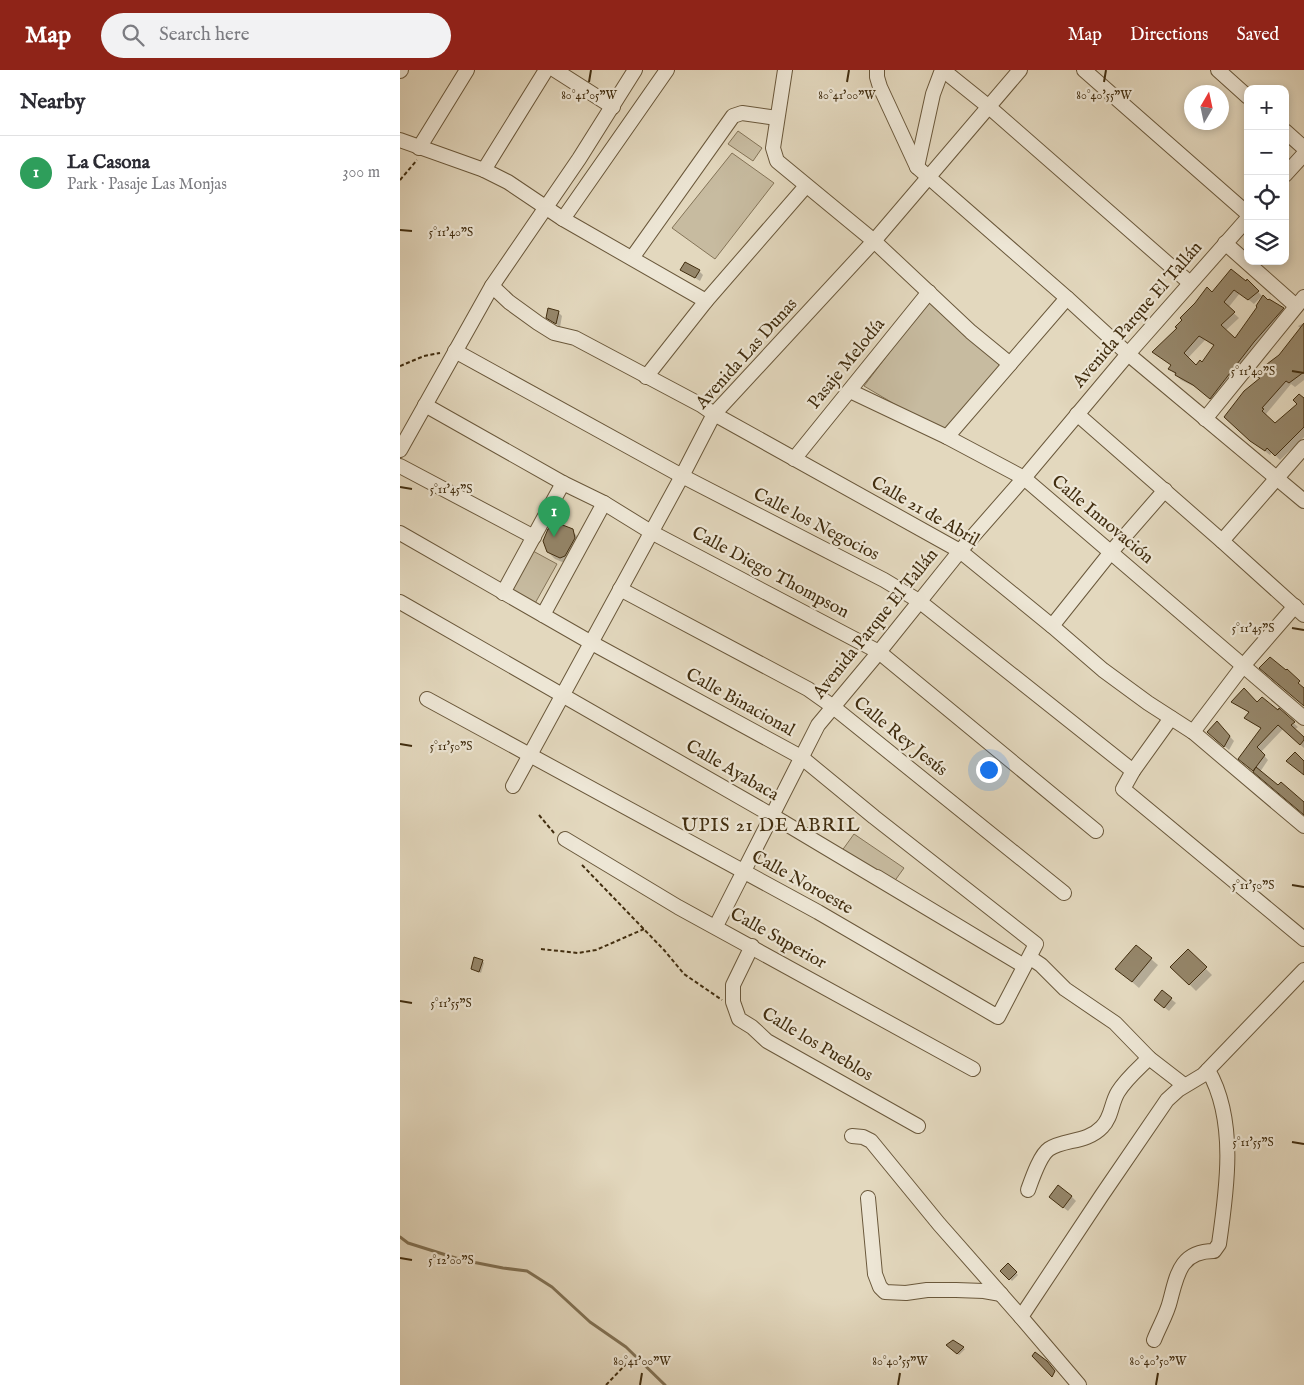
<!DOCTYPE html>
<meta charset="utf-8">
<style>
:root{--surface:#fff;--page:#f2f2f3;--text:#2b2b33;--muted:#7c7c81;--line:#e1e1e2;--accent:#8f2418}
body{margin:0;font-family:"IM FELL English",serif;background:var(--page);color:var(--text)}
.controls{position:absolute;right:15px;top:15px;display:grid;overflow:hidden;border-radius:10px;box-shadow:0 2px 8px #0003}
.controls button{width:45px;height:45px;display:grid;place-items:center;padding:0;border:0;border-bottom:1px solid var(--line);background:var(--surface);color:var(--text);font:25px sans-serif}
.compass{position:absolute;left:784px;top:15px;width:45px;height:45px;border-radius:50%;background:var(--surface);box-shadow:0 2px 8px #0003;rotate:9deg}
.you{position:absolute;left:588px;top:699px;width:18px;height:18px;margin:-12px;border:4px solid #fff;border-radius:50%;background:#1a73e8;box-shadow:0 0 0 8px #1a73e833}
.badge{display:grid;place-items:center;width:32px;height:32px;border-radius:50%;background:var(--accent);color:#fff;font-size:16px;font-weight:700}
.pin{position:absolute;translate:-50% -41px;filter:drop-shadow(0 1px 2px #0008)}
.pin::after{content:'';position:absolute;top:26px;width:18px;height:15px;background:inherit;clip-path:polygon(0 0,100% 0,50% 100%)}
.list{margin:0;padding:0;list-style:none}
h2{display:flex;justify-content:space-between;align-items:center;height:65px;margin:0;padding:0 20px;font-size:21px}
h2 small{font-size:16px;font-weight:400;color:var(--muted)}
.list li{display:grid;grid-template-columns:32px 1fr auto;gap:15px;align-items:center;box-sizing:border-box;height:75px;padding:0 20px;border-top:1px solid var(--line)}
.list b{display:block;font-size:19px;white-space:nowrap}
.list p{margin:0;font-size:16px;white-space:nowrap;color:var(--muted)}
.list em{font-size:16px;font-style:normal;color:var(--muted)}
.icon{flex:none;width:28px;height:28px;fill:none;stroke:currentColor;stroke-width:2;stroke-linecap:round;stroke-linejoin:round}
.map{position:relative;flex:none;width:904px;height:1315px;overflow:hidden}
header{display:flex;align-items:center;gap:30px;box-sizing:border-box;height:70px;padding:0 25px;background:var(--accent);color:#fff}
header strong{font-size:24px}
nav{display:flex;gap:28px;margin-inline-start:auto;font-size:18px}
.search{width:350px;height:45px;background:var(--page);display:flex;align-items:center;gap:12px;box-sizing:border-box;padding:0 18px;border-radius:28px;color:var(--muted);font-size:19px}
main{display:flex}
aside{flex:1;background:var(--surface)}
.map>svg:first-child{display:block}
.green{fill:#c7bba0;stroke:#847458}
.shadow{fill:#0003;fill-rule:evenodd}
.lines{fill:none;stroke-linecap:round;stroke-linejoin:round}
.stream{stroke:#817154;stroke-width:3}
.building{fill:#95866a;stroke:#412d0f;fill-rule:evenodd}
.minor-casing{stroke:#6a583b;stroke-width:16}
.path{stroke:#412d0f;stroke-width:2;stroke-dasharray:4 2.5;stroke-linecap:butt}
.minor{stroke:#ede6d5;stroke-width:14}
.ticks{fill:none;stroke:#412d0f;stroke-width:2}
.labels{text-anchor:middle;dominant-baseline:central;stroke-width:4.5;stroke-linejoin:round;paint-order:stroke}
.street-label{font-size:18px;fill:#412d0f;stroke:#ede6d5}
.neighbourhood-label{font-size:19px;letter-spacing:1px;fill:#412d0f;stroke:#ede6d5}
.ticks-label{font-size:12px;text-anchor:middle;fill:#412d0f;stroke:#ede6d5;stroke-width:4.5;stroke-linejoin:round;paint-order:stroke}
</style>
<header>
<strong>Map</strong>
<div class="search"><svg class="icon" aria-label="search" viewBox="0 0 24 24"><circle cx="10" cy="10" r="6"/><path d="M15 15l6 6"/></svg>Search here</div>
<nav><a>Map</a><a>Directions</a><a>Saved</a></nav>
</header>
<main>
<aside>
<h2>Nearby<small></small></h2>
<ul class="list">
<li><span class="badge" style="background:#2e9e5b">1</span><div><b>La Casona</b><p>Park · Pasaje Las Monjas</p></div><em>300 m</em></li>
</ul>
</aside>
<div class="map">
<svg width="904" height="1315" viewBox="0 0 904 1315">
<rect width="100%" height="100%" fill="#e3d8be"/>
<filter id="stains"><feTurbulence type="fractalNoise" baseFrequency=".004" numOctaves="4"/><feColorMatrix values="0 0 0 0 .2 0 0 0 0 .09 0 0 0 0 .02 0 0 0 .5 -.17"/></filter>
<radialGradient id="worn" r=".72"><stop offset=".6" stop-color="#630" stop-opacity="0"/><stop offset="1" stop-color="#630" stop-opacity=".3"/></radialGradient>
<g class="green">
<polygon points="338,61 362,78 353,91 328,74"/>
<polygon points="332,83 374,113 315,189 272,158"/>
<polygon points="530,229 604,294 550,367 464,316"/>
<polygon points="133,481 157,494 133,537 110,524"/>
<polygon points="454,764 504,798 491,816 441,782"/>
</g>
<g class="shadow">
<polygon points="282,200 299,201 303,205 300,211"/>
<path d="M848,211L862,226L854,234L840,223L828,238L839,248L825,261L836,270L883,239L888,244L816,333L799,319L781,310L770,299L812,224L846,213ZM805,270L815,277L803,294L796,297L788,288Z"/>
<polygon points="158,242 162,246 160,257 147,247"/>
<polygon points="904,253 904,310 895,317 891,314 866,344 867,345 866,346 875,355 904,328 904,367 880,390 872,382 870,385 857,375 830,352 861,309 901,259 898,256"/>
<polygon points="172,461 179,468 167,494 155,489 148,482"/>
<polygon points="832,632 857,634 878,642 879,640 898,657 894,660 904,668 904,678 883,659 861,682 868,690 860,702 879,717 904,734 904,744 844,693 862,659 850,652 850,643"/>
<polygon points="817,653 834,671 829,680 813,666"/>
<polygon points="788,881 812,905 796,921 772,897"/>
<polygon points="751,889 758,895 739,918 717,899"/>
<polygon points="82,891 84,893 81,903 72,899"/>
<polygon points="762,922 776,933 769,941 760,934"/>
<polygon points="672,1127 676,1131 668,1141 655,1131"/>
<polygon points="608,1195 618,1205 612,1211 602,1201"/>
<polygon points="547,1276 563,1278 565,1279 559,1285"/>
</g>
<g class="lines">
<polyline class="stream" points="0,1167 8,1173 62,1190 103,1198 127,1201 152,1217 190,1252 226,1277 265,1315"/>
</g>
<g class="building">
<polygon points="285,192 300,200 295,208 280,200"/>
<path d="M831,199L846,211L847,209L859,221L848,230L834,220L824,232L835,242L821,255L835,268L857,237L856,236L863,225L868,230L869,229L884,238L854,272L810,329L793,315L775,305L776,303L768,299L771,295L752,282L777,258L775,257L782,250L780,248L795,233L807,217L812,222ZM799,266L814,275L802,292L800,290L796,295L784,283Z"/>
<polygon points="148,238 159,241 156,254 146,248"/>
<polygon points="904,253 904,302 889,313 886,311 862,338 864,339 862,341 875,353 897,334 893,330 899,324 904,328 904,357 875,386 867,378 865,381 850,371 824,347 844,321 860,308 856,306 863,297 879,285"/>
<polygon points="160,454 173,459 175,468 165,486 160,488 147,482 143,471 148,459"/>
<polygon points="870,587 886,600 887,599 900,611 898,613 904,618 904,636 859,598"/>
<polygon points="844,618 857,632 862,627 878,640 879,638 895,652 891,655 904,667 904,670 900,675 878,655 857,677 865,685 853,701 838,689 861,658 844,648 849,642 831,632"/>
<polygon points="817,651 830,666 824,677 807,662"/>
<polygon points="895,682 904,691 904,705 886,691"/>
<polygon points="856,697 878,715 881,712 904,732 904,745 853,702"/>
<polygon points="736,875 752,888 732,912 715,899"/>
<polygon points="788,879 807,897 789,915 770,897"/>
<polygon points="74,887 83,890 79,902 71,899"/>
<polygon points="762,920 772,928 764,938 754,930"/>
<polygon points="658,1115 672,1126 663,1138 649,1127"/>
<polygon points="608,1193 617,1202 609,1210 600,1201"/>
<polygon points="553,1270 564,1277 557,1284 546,1275"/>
<polygon points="635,1282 647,1291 655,1301 652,1307 632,1286"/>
</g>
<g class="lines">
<g class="minor-casing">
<g id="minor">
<polyline points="155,0 213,37"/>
<polyline points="385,0 373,78 377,91 474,171 571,262 610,294"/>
<polyline points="477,0 477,7 480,17 517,97 667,228 728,284 904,431"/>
<polyline points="543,0 589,37 790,213"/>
<polyline points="684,0 848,144"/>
<polyline points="818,0 848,27"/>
<polyline points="0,1 1,0"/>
<polyline points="885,61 904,78"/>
<polyline points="0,70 84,100 108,112 163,149 306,231"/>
<polyline points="19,78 67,0"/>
<polyline points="517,97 533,24 542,0"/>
<polyline points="84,100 146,0"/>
<polyline points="885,105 904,84"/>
<polyline points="163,149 267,0"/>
<polyline points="825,173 896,236"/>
<polyline points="232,188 333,46 342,43 377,48"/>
<polyline points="92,216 109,232 138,253 154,263 175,268 301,335 314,344 560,481 652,556 703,600 748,633 793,662 904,756"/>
<polyline points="55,281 282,406 484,510 519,531 733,701"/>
<polyline points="246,307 306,231 406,116"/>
<polyline points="450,321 547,367 624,408 904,648"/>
<polyline points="25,335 163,413 204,433 251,462 479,582 696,761"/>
<polyline points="677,344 822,471 904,545"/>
<polyline points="805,349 904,227"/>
<polyline points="547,367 667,228"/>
<polyline points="0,380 92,216 179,89 235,0"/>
<polyline points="394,389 529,222"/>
<polyline points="0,396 134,467"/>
<polyline points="0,463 190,572 401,687 474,747 636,874 598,947 418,842 27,629"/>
<polyline points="822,471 904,377"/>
<polyline points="220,519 408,619 432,636 664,823"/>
<polyline points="103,523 163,413"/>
<polyline points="0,532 373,746 624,896 477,807"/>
<polyline points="143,545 204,433"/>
<polyline points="652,556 711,482 765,420"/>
<polyline points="771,648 733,701 723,719 904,869"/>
<polyline points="793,662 843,596 895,536"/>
<polyline points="113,716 282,406 314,344 474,171 620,0"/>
<polyline points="165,769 278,837 573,999"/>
<polyline points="316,856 418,655 479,582 560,481 624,408 728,284 848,148"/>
<polyline points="352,876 333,915 333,932 339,949 352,957 367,971 518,1056"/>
<polyline points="632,889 641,895 665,919 715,953 749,988 784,1015"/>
<polyline points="452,1066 463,1067 471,1071 539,1154 621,1247"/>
<path d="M628,1120C632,1109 640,1085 649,1079C664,1069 687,1073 702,1057C712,1047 711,1033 718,1022C726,1009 738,999 749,988"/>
<polyline points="468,1128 475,1204 480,1217 485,1222 506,1223 527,1220 556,1220 584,1221 601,1224"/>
<path d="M754,1270C759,1257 767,1244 770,1231C777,1205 780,1181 814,1181L819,1174C827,1119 837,1050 808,1000"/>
<polyline points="679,1315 621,1247 702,1125 767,1030 778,1020 803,1005 904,900"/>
</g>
</g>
<g class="path">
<polyline points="0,110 17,90"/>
<polyline points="0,296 24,286 40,283"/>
<polyline points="139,745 154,763"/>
<polyline points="182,795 264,880 284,904 322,930"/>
<polyline points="141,879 178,883 196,880 244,859"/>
<polyline points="206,1315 228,1292"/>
</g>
<use href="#minor" class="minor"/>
</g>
<path class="ticks" d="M189,12L191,0M447,12L449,0M704,12L706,0M0,160L12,161M892,301L904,303M0,417L12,419M892,558L904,560M0,674L12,676M892,815L904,817M0,931L12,933M892,1072L904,1074M0,1188L12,1190M240,1315L242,1303M498,1315L500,1303M756,1315L758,1303"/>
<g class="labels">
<g class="street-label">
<text transform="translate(738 245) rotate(-49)">Avenida Parque El Tallán</text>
<text transform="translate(347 284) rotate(-48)">Avenida Las Dunas</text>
<text transform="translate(447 294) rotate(-51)">Pasaje Melodía</text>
<text transform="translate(525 442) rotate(30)">Calle 21 de Abril</text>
<text transform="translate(702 450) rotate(40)">Calle Innovación</text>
<text transform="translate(416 455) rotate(27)">Calle los Negocios</text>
<text transform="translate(370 503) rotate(28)">Calle Diego Thompson</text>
<text transform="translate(476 554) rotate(-51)">Avenida Parque El Tallán</text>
<text transform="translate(340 633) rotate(29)">Calle Binacional</text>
<text transform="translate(500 667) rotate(39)">Calle Rey Jesús</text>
<text transform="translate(332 701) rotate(30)">Calle Ayabaca</text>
<text transform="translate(402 813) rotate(29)">Calle Noroeste</text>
<text transform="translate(378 869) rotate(29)">Calle Superior</text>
<text transform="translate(417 975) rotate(31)">Calle los Pueblos</text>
</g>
<g class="neighbourhood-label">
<text x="371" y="756">UPIS 21 DE ABRIL</text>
</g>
</g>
<g class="ticks-label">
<text x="447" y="29">80°41'00"W</text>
<text x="704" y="29">80°40'55"W</text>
<text x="189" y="29">80°41'05"W</text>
<text x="51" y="166">5°11'40"S</text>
<text x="853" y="305">5°11'40"S</text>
<text x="51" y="423">5°11'45"S</text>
<text x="853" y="562">5°11'45"S</text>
<text x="51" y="680">5°11'50"S</text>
<text x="853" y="819">5°11'50"S</text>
<text x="51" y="937">5°11'55"S</text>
<text x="853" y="1076">5°11'55"S</text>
<text x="51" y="1194">5°12'00"S</text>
<text x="242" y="1295">80°41'00"W</text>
<text x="500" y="1295">80°40'55"W</text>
<text x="758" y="1295">80°40'50"W</text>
</g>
<rect width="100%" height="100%" filter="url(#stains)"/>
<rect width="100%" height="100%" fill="url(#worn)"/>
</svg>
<div class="controls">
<button>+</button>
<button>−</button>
<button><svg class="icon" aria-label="locate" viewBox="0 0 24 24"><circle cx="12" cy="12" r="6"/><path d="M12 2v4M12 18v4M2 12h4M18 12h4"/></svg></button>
<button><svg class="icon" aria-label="layers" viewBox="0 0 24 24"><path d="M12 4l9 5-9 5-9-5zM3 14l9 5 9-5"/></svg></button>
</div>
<svg class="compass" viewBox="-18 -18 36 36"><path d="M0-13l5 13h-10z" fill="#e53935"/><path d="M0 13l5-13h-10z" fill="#7c7c81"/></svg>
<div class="you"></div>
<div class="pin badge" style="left:154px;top:467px;background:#2e9e5b">1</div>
</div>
</main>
